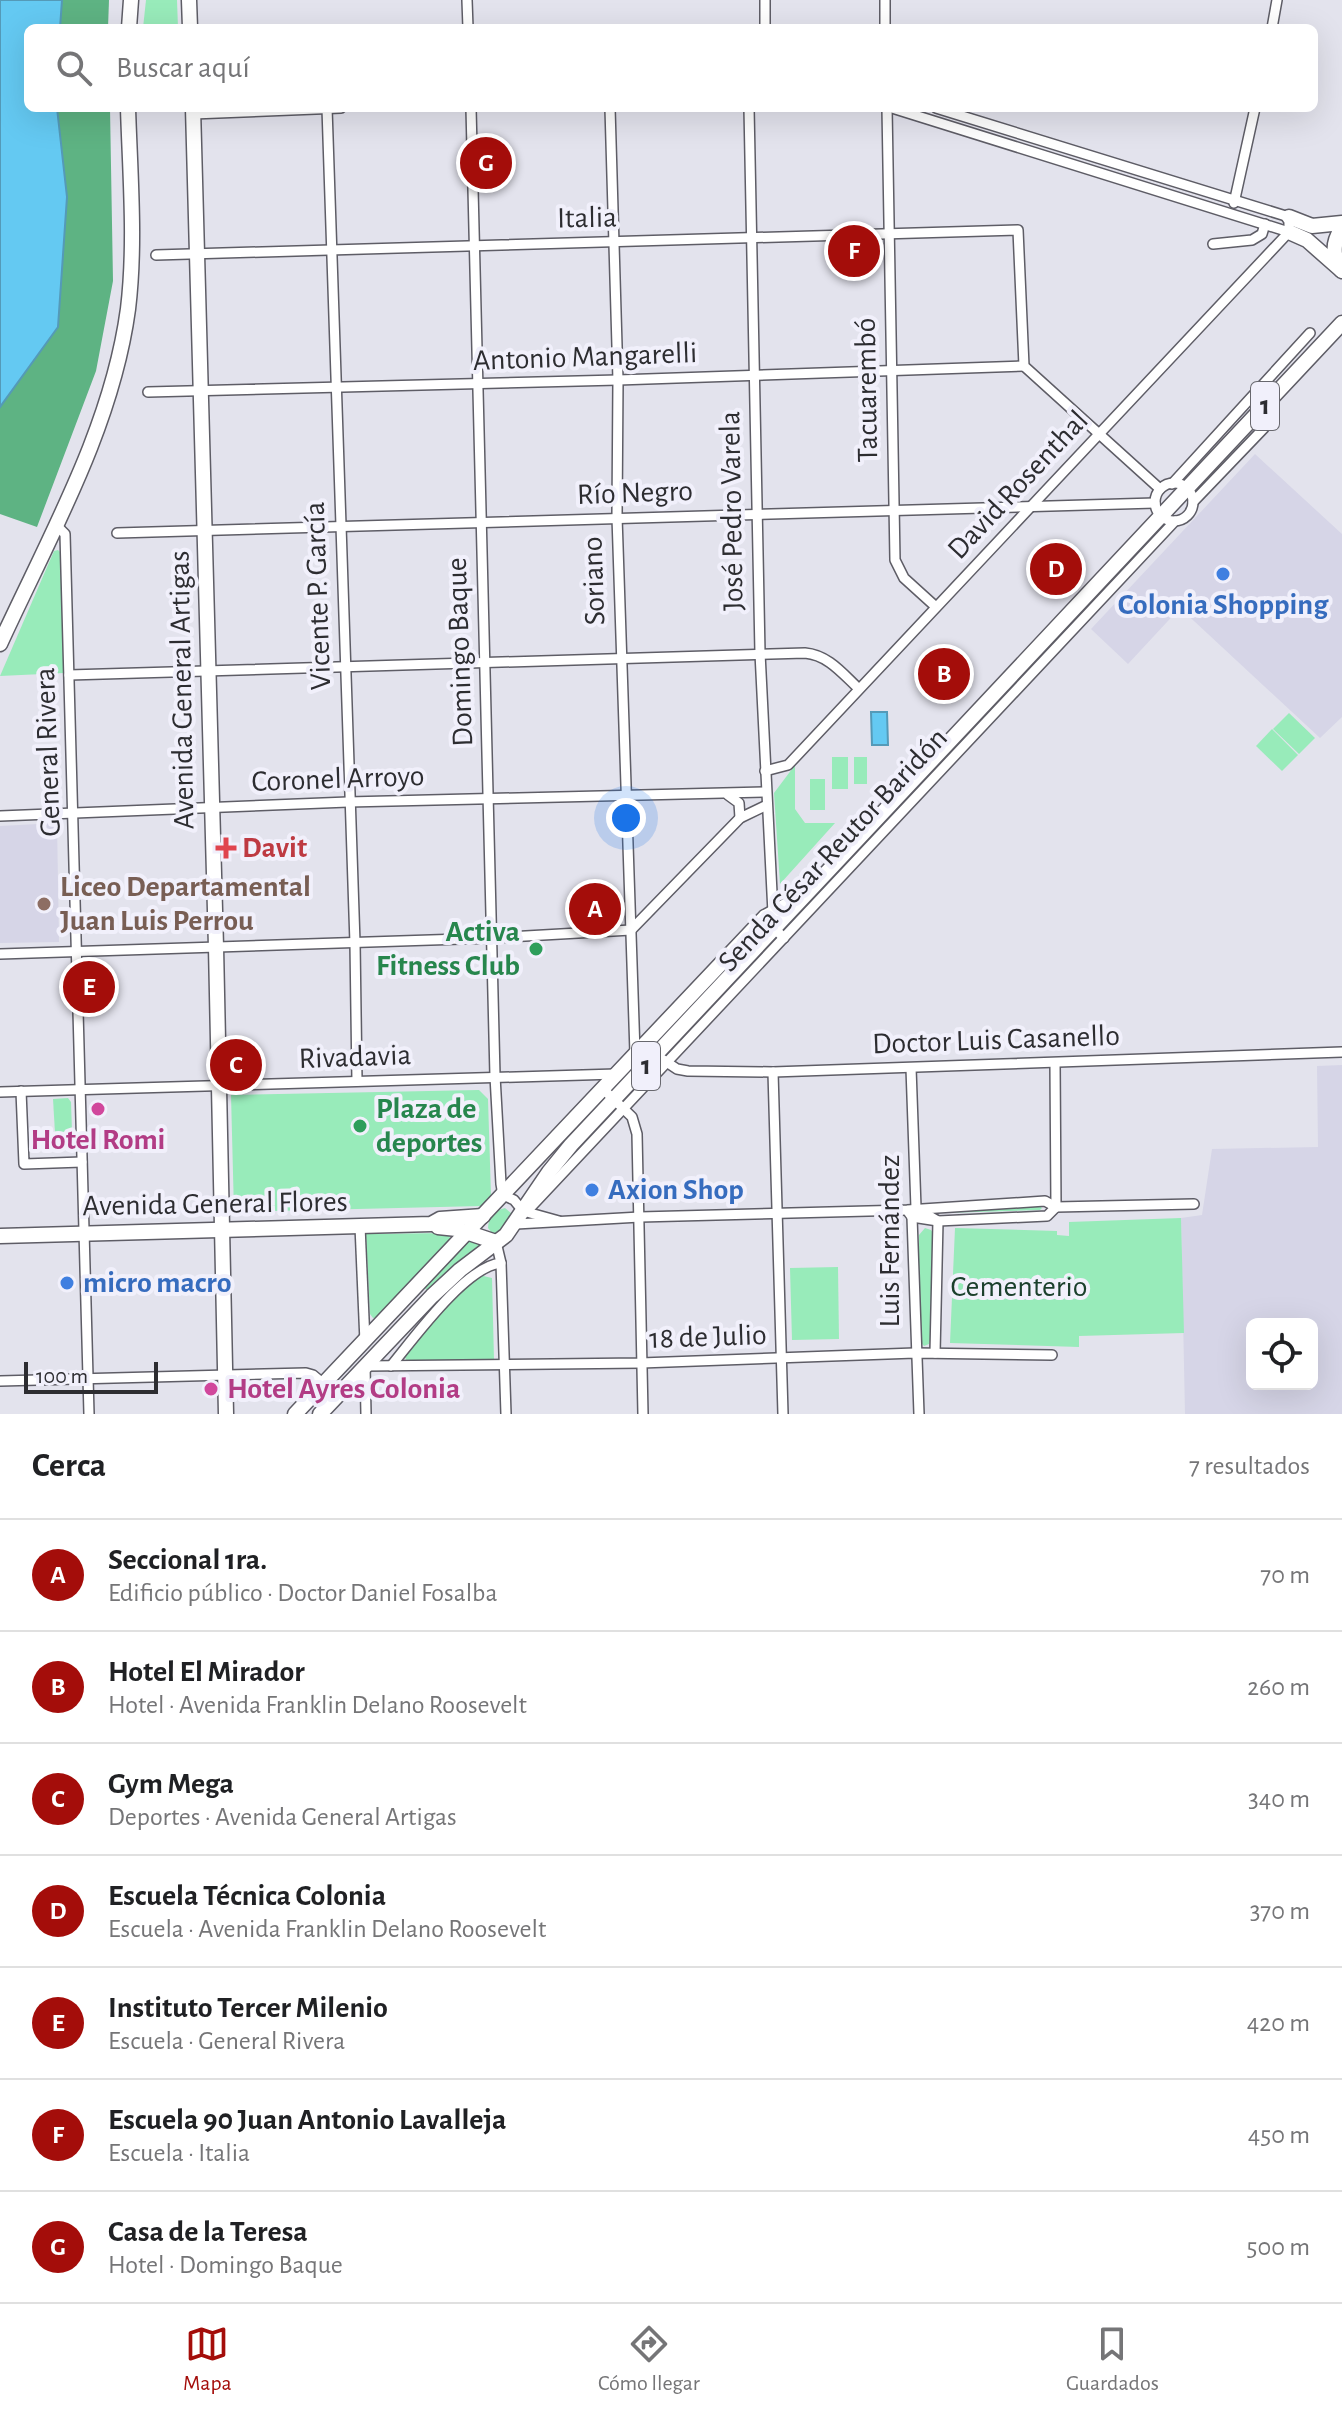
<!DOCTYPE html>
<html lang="es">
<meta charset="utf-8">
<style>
:root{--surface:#fff;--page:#f2f2f2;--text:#202124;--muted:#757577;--line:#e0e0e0;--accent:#a40d0a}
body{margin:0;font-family:"Alegreya Sans",sans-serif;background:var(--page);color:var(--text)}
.controls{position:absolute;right:24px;bottom:24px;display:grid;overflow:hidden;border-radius:12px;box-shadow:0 8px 32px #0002}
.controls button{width:72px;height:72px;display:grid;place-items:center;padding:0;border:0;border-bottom:2px solid var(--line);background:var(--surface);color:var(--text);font:40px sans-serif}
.scale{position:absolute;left:24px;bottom:20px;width:134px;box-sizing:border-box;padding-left:8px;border:4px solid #2d2d31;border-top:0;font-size:22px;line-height:28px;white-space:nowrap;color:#2d2d31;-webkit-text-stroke:6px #f1f0fb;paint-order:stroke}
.you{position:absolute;left:626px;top:818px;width:28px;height:28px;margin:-20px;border:6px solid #fff;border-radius:50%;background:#1a73e8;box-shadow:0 0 0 12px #1a73e833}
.badge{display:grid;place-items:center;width:52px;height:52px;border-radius:50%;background:var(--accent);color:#fff;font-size:26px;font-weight:700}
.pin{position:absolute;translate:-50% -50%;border:4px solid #fff;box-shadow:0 2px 8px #0006}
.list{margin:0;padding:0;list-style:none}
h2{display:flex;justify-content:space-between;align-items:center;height:104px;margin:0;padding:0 32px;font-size:34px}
h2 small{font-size:26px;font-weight:400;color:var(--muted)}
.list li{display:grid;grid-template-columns:52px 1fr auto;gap:24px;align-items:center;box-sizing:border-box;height:112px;padding:0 32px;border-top:2px solid var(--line)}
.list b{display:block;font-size:30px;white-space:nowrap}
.list p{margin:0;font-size:26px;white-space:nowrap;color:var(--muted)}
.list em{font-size:26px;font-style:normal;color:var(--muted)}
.icon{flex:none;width:44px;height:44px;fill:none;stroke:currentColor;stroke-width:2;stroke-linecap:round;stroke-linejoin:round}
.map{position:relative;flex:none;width:1342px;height:1414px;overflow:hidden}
.search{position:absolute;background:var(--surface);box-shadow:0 8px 32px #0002;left:24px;right:24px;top:24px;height:88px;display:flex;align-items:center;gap:20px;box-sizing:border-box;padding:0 28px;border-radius:12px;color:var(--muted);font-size:30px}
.sheet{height:888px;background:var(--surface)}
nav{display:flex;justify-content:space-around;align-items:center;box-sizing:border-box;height:112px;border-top:2px solid var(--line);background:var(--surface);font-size:22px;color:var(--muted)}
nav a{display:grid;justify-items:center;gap:4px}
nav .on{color:var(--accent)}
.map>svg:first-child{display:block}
.built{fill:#d6d5e7;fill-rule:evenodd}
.green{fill:#98ebba}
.forest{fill:#5eb383}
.water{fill:#64c9f2;stroke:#549ab8;stroke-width:2}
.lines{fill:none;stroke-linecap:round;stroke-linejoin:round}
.street-casing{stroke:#5e5d66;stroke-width:12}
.secondary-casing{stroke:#5e5d66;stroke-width:17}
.primary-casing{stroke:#5e5d66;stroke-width:17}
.street{stroke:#fff;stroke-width:9}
.secondary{stroke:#fff;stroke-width:14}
.primary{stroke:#fff;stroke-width:14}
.shop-dot{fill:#3f7fe0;stroke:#f1f0fb;stroke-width:3}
.health-dot{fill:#e0444e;stroke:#f1f0fb;stroke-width:3}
.education-dot{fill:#8d6e63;stroke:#f1f0fb;stroke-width:3}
.leisure-dot{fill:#2e9e5b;stroke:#f1f0fb;stroke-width:3}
.hotel-dot{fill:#d1479c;stroke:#f1f0fb;stroke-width:3}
.labels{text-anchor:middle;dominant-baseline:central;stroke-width:8;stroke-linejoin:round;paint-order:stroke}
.shield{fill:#f1f0fb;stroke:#68686e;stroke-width:2}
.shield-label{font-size:28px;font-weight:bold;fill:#2d2d31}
.street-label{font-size:30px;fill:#2d2d31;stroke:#f1f0fb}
.shop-label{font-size:30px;font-weight:bold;fill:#366cbe;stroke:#f1f0fb;text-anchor:start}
.health-label{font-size:30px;font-weight:bold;fill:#be3a42;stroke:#f1f0fb;text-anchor:start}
.education-label{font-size:30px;font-weight:bold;fill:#785e54;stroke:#f1f0fb;text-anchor:start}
.leisure-label{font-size:30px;font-weight:bold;fill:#27864d;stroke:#f1f0fb;text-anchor:end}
.hotel-label{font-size:30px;font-weight:bold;fill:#b23c85;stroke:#f1f0fb}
.park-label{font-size:30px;fill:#1b402c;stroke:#f1f0fb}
</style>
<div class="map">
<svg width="1342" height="1414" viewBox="0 0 1342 1414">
<rect width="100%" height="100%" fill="#e3e3ed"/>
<g class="built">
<polygon points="1255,454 1342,534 1342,717 1320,738 1180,608 1128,664 1091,629"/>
<polygon points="57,823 59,942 0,943 0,826"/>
<path d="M1342,1065V1414H1185L1181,1218L1202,1215L1212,1149L1318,1147L1317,1066ZM1252,1324H1312V1384H1252Z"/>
</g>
<g class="green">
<polygon points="146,0 177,0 178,28 143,28"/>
<polygon points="58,550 61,553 64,673 0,676 54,551"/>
<polygon points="1289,713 1315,738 1299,754 1273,729"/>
<polygon points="1272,729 1298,755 1282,771 1256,746"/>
<rect x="832" y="757" width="16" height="32"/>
<rect x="854" y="757" width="13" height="27"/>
<polygon points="795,765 795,809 805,823 835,823 780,884 774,793"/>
<rect x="810" y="779" width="15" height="31"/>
<polygon points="479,1090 488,1099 491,1196 481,1206 234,1212 231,1095"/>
<polygon points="68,1098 71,1102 72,1132 55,1133 53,1099"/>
<polygon points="1040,1206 1042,1208 1040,1210 944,1213"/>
<path d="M505,1208L512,1214L510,1222L498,1233H492L488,1228C488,1218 496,1210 505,1208Z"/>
<polygon points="1181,1218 1184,1333 1079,1336 1079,1347 950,1343 955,1228 1057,1231 1057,1235 1069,1236 1069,1222"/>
<polygon points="925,1228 931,1230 934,1235 930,1340 929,1344 924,1346 919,1340 919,1235"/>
<polygon points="448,1233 451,1240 380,1317 373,1318 370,1314 366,1234"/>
<polygon points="469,1240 482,1246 427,1290 423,1287"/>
<polygon points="838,1267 839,1339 792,1340 790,1268"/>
<polygon points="479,1275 492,1278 494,1360 407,1361 403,1354 466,1286"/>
</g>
<g class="forest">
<polygon points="62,0 109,0 108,28 60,28"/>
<polygon points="57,108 110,108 113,281 96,371 37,527 0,514 0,407 58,326 67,197"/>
</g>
<g class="water">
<polygon points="0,0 62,0 60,28 28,28 28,108 57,108 67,197 58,327 0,407"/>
<polygon points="871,712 887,712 888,745 872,745"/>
</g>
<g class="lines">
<g class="street-casing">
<g id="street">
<polyline points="467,0 468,28"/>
<polyline points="765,0 765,28"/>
<polyline points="885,0 885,28"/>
<polyline points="1272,28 1277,0"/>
<polyline points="327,108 355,943 357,1081"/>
<polyline points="471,108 495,1076 501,1184 503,1195 514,1200 523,1211 559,1221"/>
<polyline points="610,108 618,380 617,517 635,1053"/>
<polyline points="749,108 760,653 773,913 774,928 784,938"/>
<polyline points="887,108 895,560 904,578 936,607"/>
<polyline points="892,108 1289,232"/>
<polyline points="193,114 341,108"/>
<polyline points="1234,203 1255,108"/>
<polyline points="1213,244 1252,240 1262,234 1265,224"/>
<polyline points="156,255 1018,230 1024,366 1160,489"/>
<polyline points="148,392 618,380 1024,366"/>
<circle cx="1174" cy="502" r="19"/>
<polyline points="1172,484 1310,333"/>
<polyline points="1193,502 1264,428 1265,423 1256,415"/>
<polyline points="56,525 65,534 89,1414"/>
<polyline points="117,533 1155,503"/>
<path d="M69,675L805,653C828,655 842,673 858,688"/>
<polyline points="765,771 788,765 1289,232 1289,217 936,108"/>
<polyline points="728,795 739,803 740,818"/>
<polyline points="0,816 348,802 766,792"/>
<polyline points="0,954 492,938 631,930 740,818 767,805"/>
<polyline points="662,1059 677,1069 688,1071 773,1072 1342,1052"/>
<polyline points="1055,1063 1056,1207"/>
<polyline points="911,1068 916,1208 912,1217 919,1414"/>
<polyline points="773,1072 783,1414"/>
<polyline points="602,1088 632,1117 637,1134 643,1414"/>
<polyline points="21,1091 24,1164 82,1162"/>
<polyline points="0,1092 616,1074"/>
<polyline points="531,1207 1175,521"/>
<polyline points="916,1208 938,1221 935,1353"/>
<polyline points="909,1213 912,1217 938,1221 1047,1216 1056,1207"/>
<polyline points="516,1224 640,1217 907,1210 1045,1201 1056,1207 1194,1204"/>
<polyline points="360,1226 365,1342"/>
<polyline points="496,1242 501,1263 506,1414"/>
<polyline points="365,1366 641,1363 915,1353 1052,1355"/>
<polyline points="365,1366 366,1414"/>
<path d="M391,1366C414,1338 466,1266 501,1263"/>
<polyline points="0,1381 306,1373 313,1375 338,1396"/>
</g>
</g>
<g class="secondary-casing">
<g id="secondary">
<polyline points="189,0 190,28"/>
<polyline points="129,28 131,0"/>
<polyline points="193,108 216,947 226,1414"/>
<polyline points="1289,217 1312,226 1342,223"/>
<polyline points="1289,232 1307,240 1341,270"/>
<path d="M0,644C49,537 112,428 128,309C136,243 130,174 128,108"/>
<polyline points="438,1227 457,1229 496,1242"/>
<polyline points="0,1236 431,1224 440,1219 483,1216"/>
</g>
</g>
<g class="primary-casing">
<g id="primary">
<path d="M1342,228C1332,243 1332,257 1342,271"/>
<polyline points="295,1414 765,917 793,902"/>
<polyline points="320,1414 432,1296 460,1270 506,1235 549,1172 571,1145 1342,323"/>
</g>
</g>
<use href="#street" class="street"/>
<use href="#secondary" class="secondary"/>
<use href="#primary" class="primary"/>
</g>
<g class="shop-dot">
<circle cx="1223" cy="574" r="8"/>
<circle cx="592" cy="1190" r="8"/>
<circle cx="67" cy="1283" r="8"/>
</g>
<path class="health-dot" d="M222 836h8v8h8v8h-8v8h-8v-8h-8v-8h8z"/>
<circle class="education-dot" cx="44" cy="904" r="8"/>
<g class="leisure-dot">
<circle cx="536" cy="949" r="8"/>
<circle cx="360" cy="1126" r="8"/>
</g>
<g class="hotel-dot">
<circle cx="98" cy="1109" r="8"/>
<circle cx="211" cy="1389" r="8"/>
</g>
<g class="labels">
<g class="shield">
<rect x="1251" y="382" width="28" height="48" rx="6"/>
<rect x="632" y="1042" width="28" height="48" rx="6"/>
</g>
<g class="shield-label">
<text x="1265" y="406">1</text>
<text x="646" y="1066">1</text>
</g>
<g class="street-label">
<text transform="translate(587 218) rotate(-1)">Italia</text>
<text transform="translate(585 357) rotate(-2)">Antonio Mangarelli</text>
<text transform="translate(867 390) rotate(-91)">Tacuarembó</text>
<text transform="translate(1018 485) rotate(-47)">David Rosenthal</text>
<text transform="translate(635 493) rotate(-2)">Río Negro</text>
<text transform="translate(732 511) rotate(-91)">José Pedro Varela</text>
<text transform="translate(594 581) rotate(-92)">Soriano</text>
<text transform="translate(318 596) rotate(-92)">Vicente P. García</text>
<text transform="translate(460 652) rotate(-92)">Domingo Baque</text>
<text transform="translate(182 690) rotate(-91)">Avenida General Artigas</text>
<text transform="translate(48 752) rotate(-92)">General Rivera</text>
<text transform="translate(338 779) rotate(-2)">Coronel Arroyo</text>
<text transform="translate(833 850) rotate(-47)">Senda César Reutor Baridón</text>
<text transform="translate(996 1040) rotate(-2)">Doctor Luis Casanello</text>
<text transform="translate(355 1057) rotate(-2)">Rivadavia</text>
<text transform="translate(215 1204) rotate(-1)">Avenida General Flores</text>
<text transform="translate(890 1241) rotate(-90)">Luis Fernández</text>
<text transform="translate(708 1337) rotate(-2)">18 de Julio</text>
</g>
<g class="shop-label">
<text x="1223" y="605" text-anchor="middle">Colonia Shopping</text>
<text x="608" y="1190">Axion Shop</text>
<text x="83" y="1283">micro macro</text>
</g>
<g class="health-label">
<text x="242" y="848">Davit</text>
</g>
<g class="education-label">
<text x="60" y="887">Liceo Departamental<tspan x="60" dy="34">Juan Luis Perrou</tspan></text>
</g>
<g class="leisure-label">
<text x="520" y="932">Activa<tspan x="520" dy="34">Fitness Club</tspan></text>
<text x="376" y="1109" text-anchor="start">Plaza de<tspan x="376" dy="34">deportes</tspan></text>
</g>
<g class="hotel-label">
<text x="98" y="1140">Hotel Romi</text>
<text x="227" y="1389" text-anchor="start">Hotel Ayres Colonia</text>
</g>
<g class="park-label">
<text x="1019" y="1287">Cementerio</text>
</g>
</g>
</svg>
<div class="controls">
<button><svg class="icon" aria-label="locate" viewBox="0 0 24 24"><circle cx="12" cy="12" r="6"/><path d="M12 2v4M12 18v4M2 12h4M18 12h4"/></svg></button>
</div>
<div class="scale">100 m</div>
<div class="you"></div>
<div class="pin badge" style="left:595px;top:909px">A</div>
<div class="pin badge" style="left:944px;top:674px">B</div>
<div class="pin badge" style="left:236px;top:1065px">C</div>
<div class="pin badge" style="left:1056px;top:569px">D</div>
<div class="pin badge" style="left:89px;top:987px">E</div>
<div class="pin badge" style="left:854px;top:251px">F</div>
<div class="pin badge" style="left:486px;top:163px">G</div>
<div class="search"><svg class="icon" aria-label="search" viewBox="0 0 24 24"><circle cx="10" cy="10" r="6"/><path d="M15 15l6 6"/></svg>Buscar aquí</div>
</div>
<section class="sheet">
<h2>Cerca<small>7 resultados</small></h2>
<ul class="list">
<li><span class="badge">A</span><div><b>Seccional 1ra.</b><p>Edificio público · Doctor Daniel Fosalba</p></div><em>70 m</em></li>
<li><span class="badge">B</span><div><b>Hotel El Mirador</b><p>Hotel · Avenida Franklin Delano Roosevelt</p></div><em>260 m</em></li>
<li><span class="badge">C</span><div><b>Gym Mega</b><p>Deportes · Avenida General Artigas</p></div><em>340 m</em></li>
<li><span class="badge">D</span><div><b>Escuela Técnica Colonia</b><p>Escuela · Avenida Franklin Delano Roosevelt</p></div><em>370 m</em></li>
<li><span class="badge">E</span><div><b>Instituto Tercer Milenio</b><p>Escuela · General Rivera</p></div><em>420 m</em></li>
<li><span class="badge">F</span><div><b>Escuela 90 Juan Antonio Lavalleja</b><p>Escuela · Italia</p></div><em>450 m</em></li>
<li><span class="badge">G</span><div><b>Casa de la Teresa</b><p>Hotel · Domingo Baque</p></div><em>500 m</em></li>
</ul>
</section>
<nav>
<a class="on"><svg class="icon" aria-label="map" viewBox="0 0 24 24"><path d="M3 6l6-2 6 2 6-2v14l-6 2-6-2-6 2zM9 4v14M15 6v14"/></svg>Mapa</a>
<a><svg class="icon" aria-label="directions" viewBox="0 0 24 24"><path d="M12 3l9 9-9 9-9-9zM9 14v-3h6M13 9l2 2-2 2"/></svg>Cómo llegar</a>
<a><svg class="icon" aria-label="saved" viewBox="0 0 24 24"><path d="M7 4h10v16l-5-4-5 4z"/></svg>Guardados</a>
</nav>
